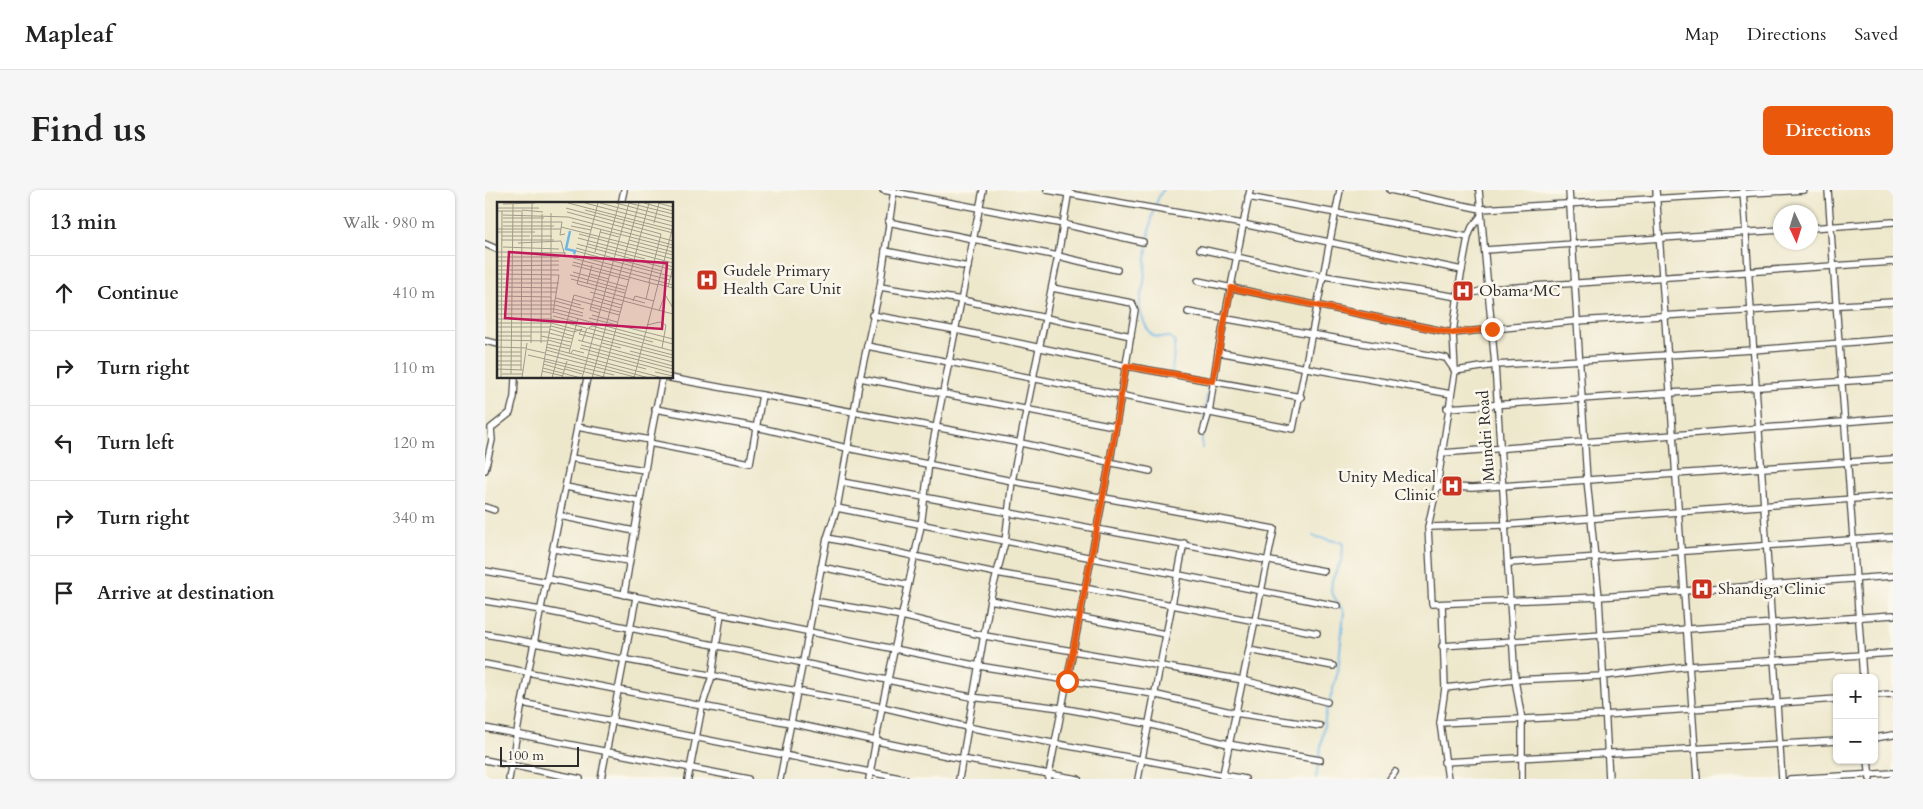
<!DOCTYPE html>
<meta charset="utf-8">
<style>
:root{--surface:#fff;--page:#f6f6f6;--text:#222;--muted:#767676;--line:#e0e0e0;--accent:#ea580c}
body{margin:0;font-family:Cardo,serif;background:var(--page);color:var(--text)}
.controls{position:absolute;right:15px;bottom:15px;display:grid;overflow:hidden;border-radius:8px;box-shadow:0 1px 4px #0004}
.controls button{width:45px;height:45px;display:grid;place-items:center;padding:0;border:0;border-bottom:1px solid var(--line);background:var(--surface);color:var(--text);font:25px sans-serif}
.compass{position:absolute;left:1288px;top:15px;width:45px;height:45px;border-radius:50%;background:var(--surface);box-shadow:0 1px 4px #0004;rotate:176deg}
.scale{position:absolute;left:15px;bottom:12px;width:79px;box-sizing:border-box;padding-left:5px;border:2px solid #2b2b2b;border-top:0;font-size:14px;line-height:18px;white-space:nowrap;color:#2b2b2b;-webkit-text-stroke:4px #fbf7ec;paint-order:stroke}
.stop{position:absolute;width:15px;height:15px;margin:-11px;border:4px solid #ea580c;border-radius:50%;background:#fff}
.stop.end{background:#ea580c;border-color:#fff;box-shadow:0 1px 5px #0008}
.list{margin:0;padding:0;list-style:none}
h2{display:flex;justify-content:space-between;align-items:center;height:65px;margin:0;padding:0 20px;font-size:21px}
h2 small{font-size:16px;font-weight:400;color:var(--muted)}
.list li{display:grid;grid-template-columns:32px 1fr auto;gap:15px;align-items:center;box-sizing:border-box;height:75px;padding:0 20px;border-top:1px solid var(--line)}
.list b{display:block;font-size:19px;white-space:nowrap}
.list em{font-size:16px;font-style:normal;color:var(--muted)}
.icon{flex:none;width:28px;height:28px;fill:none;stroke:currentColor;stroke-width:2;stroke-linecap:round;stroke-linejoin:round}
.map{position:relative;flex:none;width:1408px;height:589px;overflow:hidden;border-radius:8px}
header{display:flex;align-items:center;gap:30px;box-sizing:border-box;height:70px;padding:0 25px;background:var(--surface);border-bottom:1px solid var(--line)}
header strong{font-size:24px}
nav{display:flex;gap:28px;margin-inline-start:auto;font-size:18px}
.intro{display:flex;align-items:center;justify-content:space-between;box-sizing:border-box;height:120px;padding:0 30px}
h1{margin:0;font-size:35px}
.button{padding:12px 22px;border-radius:8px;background:var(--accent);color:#fff;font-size:18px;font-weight:700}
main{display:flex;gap:30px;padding:0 30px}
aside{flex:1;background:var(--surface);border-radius:8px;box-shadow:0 1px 4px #0004}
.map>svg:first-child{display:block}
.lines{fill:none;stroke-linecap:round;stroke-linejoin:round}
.stream{stroke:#6eb6e6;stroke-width:2}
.minor-casing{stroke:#484743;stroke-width:8}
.minor{stroke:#fff;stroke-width:5.5}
.route{stroke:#ea580c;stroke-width:6}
.labels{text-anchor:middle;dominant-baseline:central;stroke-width:5;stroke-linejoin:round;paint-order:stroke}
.poi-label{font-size:16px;fill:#2b2b2b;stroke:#fbf7ec;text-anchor:start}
.street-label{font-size:16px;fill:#2b2b2b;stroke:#fbf7ec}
.inset-river{fill:none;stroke:#6eb6e6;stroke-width:2.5}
.inset-road{fill:none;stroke:#9f9c8b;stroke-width:1}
.view{fill:#c2185b;fill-opacity:0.15;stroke:#c2185b;stroke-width:2.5}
.inset-edge{fill:none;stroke:#2b2b2b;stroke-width:2.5}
</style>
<header>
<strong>Mapleaf</strong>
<nav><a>Map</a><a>Directions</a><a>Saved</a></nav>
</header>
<div class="intro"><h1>Find us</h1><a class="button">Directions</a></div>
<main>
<aside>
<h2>13 min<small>Walk · 980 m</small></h2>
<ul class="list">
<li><svg class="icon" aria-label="ahead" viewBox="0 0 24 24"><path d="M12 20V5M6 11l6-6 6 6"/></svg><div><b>Continue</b></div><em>410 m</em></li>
<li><svg class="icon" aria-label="right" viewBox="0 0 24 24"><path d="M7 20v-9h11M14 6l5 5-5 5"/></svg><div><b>Turn right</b></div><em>110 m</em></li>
<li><svg class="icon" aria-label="left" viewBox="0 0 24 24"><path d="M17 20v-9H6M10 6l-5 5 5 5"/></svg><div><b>Turn left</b></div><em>120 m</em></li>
<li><svg class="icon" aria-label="right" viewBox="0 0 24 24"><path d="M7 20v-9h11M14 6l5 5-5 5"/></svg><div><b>Turn right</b></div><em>340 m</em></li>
<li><svg class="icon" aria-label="arrive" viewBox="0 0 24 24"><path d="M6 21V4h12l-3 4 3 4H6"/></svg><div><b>Arrive at destination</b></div></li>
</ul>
</aside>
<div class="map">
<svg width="1408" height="589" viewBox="0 0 1408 589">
<rect width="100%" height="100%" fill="#fbf7ec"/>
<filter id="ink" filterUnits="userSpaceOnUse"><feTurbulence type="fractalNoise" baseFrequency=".02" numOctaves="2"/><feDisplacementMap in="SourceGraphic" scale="10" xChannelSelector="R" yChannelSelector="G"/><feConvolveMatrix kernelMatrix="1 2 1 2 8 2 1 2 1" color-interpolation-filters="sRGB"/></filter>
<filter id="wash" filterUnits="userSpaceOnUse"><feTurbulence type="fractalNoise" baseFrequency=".0096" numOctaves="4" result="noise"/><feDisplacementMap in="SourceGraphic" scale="20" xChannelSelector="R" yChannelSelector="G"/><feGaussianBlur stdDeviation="1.12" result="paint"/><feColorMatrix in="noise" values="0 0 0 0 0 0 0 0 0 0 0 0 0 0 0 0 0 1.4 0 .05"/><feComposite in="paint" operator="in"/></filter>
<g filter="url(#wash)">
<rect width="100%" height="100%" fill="#ede7cb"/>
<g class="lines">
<g class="stream">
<path d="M678,0C664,18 661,70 659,93C658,99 655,106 655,112C654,121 660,137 666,144C671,149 678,147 685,147L690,151L687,182"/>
<polyline points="719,229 724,192"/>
<polyline points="717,243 717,258"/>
<polyline points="828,346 858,353 857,369 847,390 846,402 859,422 853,481 841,523 831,589"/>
</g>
</g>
</g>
<g filter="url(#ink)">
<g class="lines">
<g class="minor-casing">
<g id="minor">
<polyline points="398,0 578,34 658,52"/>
<polyline points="562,0 758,34 977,80"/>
<polyline points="905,0 996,19 1319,0"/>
<polyline points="994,0 1010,175 1030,490 1037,530 1037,589"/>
<polyline points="1084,0 1102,290 1114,407 1124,589"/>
<polyline points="1171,0 1212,589"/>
<polyline points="1258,0 1297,589"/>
<polyline points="1343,0 1378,488"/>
<polyline points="763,7 983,47"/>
<polyline points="136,14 139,0"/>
<polyline points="996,26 987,37 983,47 974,96 968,143 970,181 952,296 943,337 947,414 1114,407 1408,386"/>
<polyline points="403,32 573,66 632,80"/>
<polyline points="1326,38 1408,32"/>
<polyline points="0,54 14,60"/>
<polyline points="715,59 839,86 973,107 1003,99 1408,72"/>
<polyline points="1000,60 1296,40"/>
<polyline points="400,61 483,77"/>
<polyline points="713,91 968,143 1092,131 1408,112"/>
<polyline points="395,97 477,110 646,146"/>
<polyline points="703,122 961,168 970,181 1010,175 1268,160 1408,149"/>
<polyline points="387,125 471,140 641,176 816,207"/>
<polyline points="0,151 14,154"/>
<polyline points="382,156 808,239 855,0"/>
<polyline points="733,162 966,204"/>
<polyline points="185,188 536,253 665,281"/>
<polyline points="375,188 629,236"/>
<polyline points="962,218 1408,188"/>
<polyline points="170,219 271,237 362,258 527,291 789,339 737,589"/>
<polyline points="92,237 165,250 139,405"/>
<polyline points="718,242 724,222 733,162 765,0"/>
<polyline points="165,250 177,188"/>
<polyline points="164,253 265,273 277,205"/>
<polyline points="957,263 1408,228"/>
<polyline points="86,268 159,280"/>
<polyline points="0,280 7,250 6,238 25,223 29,207 30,188"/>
<polyline points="357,292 839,381"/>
<polyline points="952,296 987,298 1408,269"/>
<polyline points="81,297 154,311"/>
<polyline points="0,317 9,320"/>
<polyline points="352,318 853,416"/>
<polyline points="75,326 149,341"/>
<polyline points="943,337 1020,335 1408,306"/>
<polyline points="342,348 511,383 599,398 832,443"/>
<polyline points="69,359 144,371"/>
<polyline points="1024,373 1408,347"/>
<polyline points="336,377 423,395"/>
<polyline points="0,381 62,392"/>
<polyline points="63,389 494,476 668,504 750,523 835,536"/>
<polyline points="505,410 680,444"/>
<polyline points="0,411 56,420 486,507 576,518 663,534 743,554 835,570"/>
<polyline points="329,411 417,426 500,446 758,490 842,512"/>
<polyline points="957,414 960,498 955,533 963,589"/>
<polyline points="0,444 312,501 397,517 482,537 760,589"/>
<polyline points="957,456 1408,425"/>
<polyline points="764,460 848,476"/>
<polyline points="0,474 305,533 477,569 593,589"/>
<polyline points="960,498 1030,490 1118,486 1204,476 1408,463"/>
<polyline points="1389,505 1408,504"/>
<polyline points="37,513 420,589"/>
<polyline points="955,533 1119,525 1352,509"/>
<polyline points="0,538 263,589"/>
<polyline points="1389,548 1408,545"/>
<polyline points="0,570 95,589"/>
<polyline points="1383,570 1385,589"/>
<polyline points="959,572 1352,551"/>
<polyline points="24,589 37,513 102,188"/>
<polyline points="116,589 151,408"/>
<polyline points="203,589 217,517 227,486 236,424"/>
<polyline points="295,589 342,348 352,318 375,188 395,97 409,0"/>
<polyline points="384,589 397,517 436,336 444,273 498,0"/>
<polyline points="474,589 505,410 520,352 527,291 573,66 584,0"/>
<polyline points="563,589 625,271 650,120 647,113 567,98"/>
<polyline points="653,589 699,353"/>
<polyline points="905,589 910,582"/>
<polyline points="1305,589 1408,583"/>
</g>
</g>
<use href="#minor" class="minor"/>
</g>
</g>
<g class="lines" filter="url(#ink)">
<polyline class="route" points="582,491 625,271 641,176 728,191 746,98 968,143 1007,139"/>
</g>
<defs>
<g id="hospital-square" transform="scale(1.125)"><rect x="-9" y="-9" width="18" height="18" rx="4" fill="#c8321e" stroke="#fbf7ec"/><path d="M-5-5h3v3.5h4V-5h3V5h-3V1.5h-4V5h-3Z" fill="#fff"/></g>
</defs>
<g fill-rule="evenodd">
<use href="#hospital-square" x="222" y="90"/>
<use href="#hospital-square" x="978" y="101"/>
<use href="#hospital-square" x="967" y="296"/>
<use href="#hospital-square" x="1217" y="399"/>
</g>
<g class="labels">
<g class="poi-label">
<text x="238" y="81">Gudele Primary<tspan x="238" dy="18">Health Care Unit</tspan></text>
<text x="994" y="101">Obama MC</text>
<text x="951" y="287" text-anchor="end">Unity Medical<tspan x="951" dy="18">Clinic</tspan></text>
<text x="1233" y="399">Shandiga Clinic</text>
</g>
<g class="street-label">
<text transform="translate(1001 246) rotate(-94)">Mundri Road</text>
</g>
</g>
<g transform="translate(12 12)">
<rect width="176" height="176" fill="#ede7cb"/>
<path class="inset-river" d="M73,29L69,47L78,49L77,52"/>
<path class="inset-road" d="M71,1L176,28M88,1L176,24M101,1L80,82L148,101M103,1L176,20M119,1L176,16M132,1L176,12M147,1L176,9M161,1L176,5M6,2L38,1M0,6H42M69,6L164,32L152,80M25,8L46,10M88,8L176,31M0,9H26M70,10L176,39M6,13L71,15L176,43M6,16H47M6,20H65L63,33L68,32M75,20L176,46M157,21L162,1M6,24H57M74,24L94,28M64,25L176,53M0,27H64M0,30H38M103,30L122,35M82,32L176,57M5,34H33M35,34H55M81,36L176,61M4,38H57M132,38L176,50M21,41L64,39L68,54M80,42L176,68M91,42L148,57M6,45L62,47M79,46L165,69M79,49L176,75M0,50L69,51M98,50L104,27M77,53L173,78M0,55H62M76,56L176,83M0,59H62M157,59L176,65M76,60L161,83M75,63L132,78M0,64L62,63M0,68H62M76,70L130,85M0,72L62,73L56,111M93,72L112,77M73,73L128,88M0,77H54M74,77L128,91M153,80L149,97L157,99M0,81H62M90,82L95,63M161,82L176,86M0,85L61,86M171,85L176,65M0,90H60M93,90L176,112M167,91L176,106M0,94L54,95M97,95L125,103M59,96L84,103M75,97L123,110M0,99H58L87,107M136,99L138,94L149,97M0,103H58L86,111M94,105L122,113M0,107H57L86,114M162,109L168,92M56,110L176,142M103,111L93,108L122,1M0,112H54M95,113L120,120M56,114L80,120M92,116L176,137M0,117H54L89,126M0,121H54L176,153M150,123L163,120L169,123L165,146M54,124L77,130M0,125H53M92,126L95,124L156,140M53,127L76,134M0,130H53M77,130L85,127L82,132L176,156M52,131L76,137M0,134H34M44,134L74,140M0,138L51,139M51,138L73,144M81,138L176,164M85,140L90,126L176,149M34,141L35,1M44,141L45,12M105,141L124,146M50,142L73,147M84,143L176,167M0,145L30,146M49,145L166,176M83,146L176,171M30,147L48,151M49,148L152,176M133,149L176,160M0,150H24M72,151L81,116M74,151L76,148L87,151M48,152L138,175M92,152L149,167M31,153L117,173M0,154H24M0,159H24M47,159L111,176M46,162L67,168M0,163H24M46,166L84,176M0,167L26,168M68,167L85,172M24,168L25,10M45,169L66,174M158,170L176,174M5,172H25M14,172L16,2M4,176L5,9M25,176L30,141M44,176L54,121V11M55,176L77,93L124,106M65,176L70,159M85,176L132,1M95,176L142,1M106,176L152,1M137,176L176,24"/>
<path class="view" d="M12,50L170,61L165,127L8,116Z"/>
<rect width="176" height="176" class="inset-edge"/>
</g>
</svg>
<div class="controls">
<button>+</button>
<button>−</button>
</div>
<svg class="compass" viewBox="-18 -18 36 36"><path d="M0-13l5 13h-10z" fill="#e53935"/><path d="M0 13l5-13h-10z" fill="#767676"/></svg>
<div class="scale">100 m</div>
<div class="stop" style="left:582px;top:491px"></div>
<div class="stop end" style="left:1007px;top:139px"></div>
</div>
</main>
